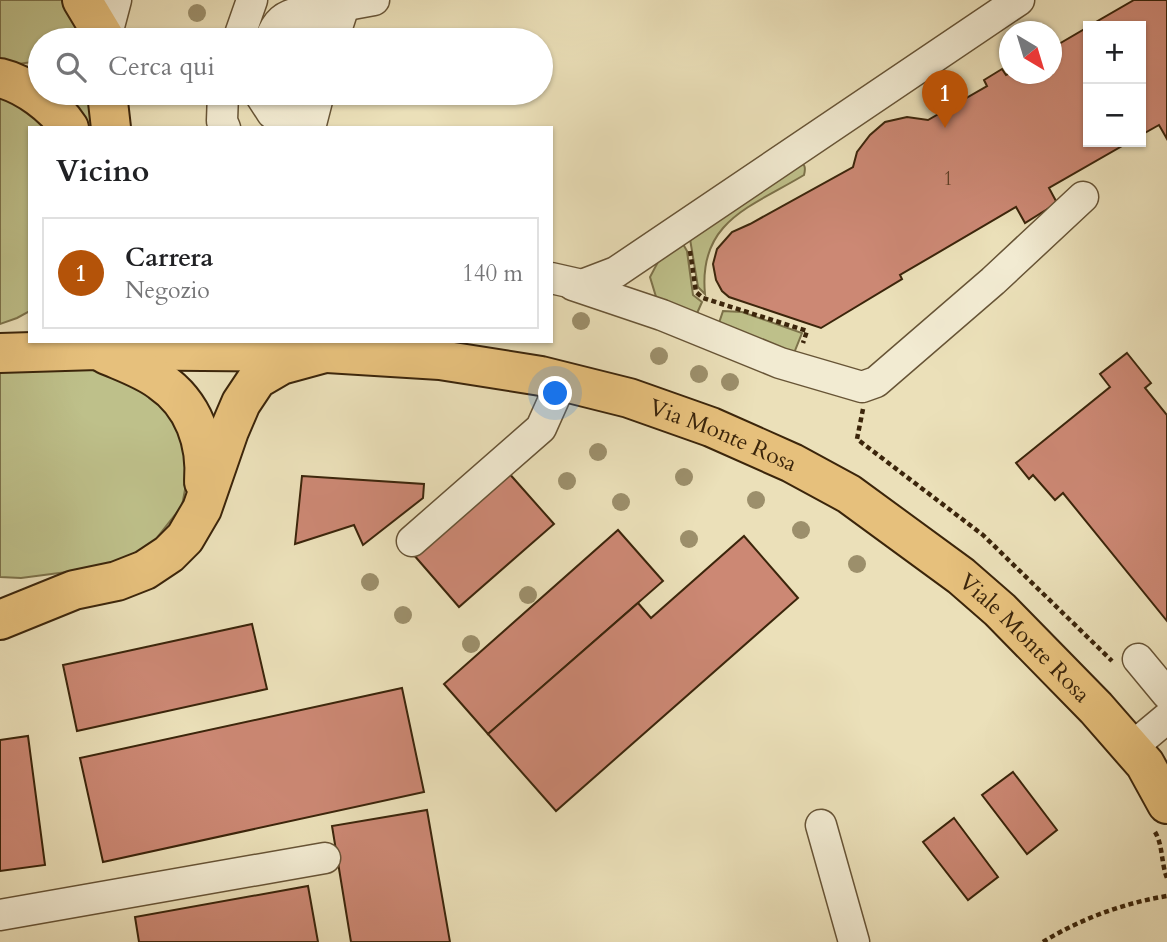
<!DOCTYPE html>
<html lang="it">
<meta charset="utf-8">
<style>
:root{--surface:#fff;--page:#f2f2f2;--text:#202124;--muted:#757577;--line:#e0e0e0;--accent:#b45309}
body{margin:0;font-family:Cardo,serif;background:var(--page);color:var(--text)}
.controls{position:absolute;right:21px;top:21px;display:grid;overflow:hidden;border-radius:0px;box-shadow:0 2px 5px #0004}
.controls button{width:63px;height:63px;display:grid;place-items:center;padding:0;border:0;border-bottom:2px solid var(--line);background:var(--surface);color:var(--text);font:35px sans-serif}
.compass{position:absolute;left:999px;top:21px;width:63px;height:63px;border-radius:50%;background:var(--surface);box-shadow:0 2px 5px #0004;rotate:142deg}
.you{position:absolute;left:556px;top:394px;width:24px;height:24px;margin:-18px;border:5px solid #fff;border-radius:50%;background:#1a73e8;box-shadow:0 0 0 10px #1a73e833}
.badge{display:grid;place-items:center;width:46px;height:46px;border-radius:50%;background:var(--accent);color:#fff;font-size:23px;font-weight:700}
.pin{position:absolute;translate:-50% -58px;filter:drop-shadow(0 2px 4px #0008)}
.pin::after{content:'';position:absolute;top:37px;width:24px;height:21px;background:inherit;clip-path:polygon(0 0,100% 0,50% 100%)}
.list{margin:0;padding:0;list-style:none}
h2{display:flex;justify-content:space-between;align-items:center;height:91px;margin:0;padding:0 28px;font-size:30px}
h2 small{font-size:23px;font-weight:400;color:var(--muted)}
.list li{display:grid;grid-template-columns:46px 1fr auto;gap:21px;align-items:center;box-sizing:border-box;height:112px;margin:0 14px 14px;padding:0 14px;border:2px solid var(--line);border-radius:0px}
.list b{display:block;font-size:26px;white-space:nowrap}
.list p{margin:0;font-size:23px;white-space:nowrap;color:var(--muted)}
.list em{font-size:23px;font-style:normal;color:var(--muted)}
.icon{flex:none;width:38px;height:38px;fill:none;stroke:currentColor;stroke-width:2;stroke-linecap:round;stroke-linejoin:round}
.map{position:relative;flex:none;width:1167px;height:942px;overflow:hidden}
.search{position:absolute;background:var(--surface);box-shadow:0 2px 5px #0004;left:28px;top:28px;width:525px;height:77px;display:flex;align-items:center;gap:18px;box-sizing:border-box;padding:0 24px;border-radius:38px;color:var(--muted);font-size:26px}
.panel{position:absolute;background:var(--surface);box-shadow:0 2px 5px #0004;left:28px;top:126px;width:525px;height:217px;border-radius:0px}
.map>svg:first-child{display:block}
.green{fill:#bec08a;stroke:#7c724a;stroke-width:2}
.building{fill:#cc8874;stroke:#3b250b;stroke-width:2}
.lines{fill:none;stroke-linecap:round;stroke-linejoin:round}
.minor-casing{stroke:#675436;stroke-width:33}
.major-casing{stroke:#3b250b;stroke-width:42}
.path{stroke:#3b250b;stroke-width:4.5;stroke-dasharray:5 3.5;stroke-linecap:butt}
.minor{stroke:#f2ebd2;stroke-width:30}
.major{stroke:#e6c07c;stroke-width:38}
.tree{fill:#9c8f6b}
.labels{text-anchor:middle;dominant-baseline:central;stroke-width:6;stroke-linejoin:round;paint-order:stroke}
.number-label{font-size:19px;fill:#5f3e25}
.street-label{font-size:23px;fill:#3b250b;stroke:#f2ebd2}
</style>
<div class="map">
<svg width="1167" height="942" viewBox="0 0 1167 942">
<rect width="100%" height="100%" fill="#ebe0b9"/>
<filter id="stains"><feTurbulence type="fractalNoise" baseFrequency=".00286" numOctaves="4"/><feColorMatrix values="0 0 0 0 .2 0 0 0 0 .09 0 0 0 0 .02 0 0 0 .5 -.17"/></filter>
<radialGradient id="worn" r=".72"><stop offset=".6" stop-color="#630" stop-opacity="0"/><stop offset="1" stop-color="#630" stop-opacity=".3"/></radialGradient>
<g class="green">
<polygon points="0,0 64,0 80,34 78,40 40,40 40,61 18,64 0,62"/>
<polygon points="52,93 99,93 104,128 82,128"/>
<polygon points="0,96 12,101 51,128 30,128 30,311 17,318 0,324"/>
<path d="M798,161C805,164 806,167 804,175C751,207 698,221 705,294L698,287L690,239Z"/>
<polygon points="683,244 687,251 693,295 702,302 694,320 657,300 650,277 659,260"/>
<polygon points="723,311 742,312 802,333 792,358 717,329"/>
<polygon points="96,369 149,392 175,417 191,457 182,506 148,549 105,567 21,578 0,577 0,371"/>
</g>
<g class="building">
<polygon points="1134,0 1167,0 1167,139 1159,125 1141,135 1141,26 1089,26"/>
<polygon points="1088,27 1088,142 1129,142 1049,188 1057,203 1025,223 1016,207 900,275 902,279 821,328 729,297 722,291 716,280 713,264 717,249 732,232 750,224 853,167 857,152 870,135 885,122 907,117 928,120 987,86 984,80 1002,69 1006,75 1010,73 1052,74 1052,48"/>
<polygon points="1127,353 1151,383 1145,388 1167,415 1167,621 1063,493 1055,500 1033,475 1029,479 1016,463 1110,387 1100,374"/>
<polygon points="507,471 554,524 459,607 413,554"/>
<polygon points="302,476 424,484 423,498 363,545 354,525 295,544"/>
<polygon points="618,530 663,581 488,734 444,684"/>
<polygon points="744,536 798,598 556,811 488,734 638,603 651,618"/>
<polygon points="252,624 267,689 77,731 63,665"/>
<polygon points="402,688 424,792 103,862 80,758"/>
<polygon points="28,736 45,865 0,871 0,740"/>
<polygon points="1013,772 1057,830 1027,854 982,795"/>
<polygon points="427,810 450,942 351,942 332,826"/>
<polygon points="954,818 998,877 968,900 923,842"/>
<polygon points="308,886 318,942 139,942 135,917"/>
</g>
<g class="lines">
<g class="minor-casing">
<g id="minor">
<polyline points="103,40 106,38 116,0"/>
<polyline points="238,40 252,0"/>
<path d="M270,40C276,22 284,15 302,12"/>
<polyline points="304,40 314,11 374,0"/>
<polyline points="333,40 344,6"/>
<polyline points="223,93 222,121 225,128"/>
<polyline points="259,93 272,113 287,125"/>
<path d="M291,93C289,107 292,116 299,128"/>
<polyline points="310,128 319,93"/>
<polyline points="551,278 582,285 616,272 1019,0"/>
<polyline points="573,285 662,315 780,363 862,387 876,382 993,281 1083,197"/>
<polyline points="412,541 541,428 562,381"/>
<polyline points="1138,659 1167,694"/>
<polyline points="1131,748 1167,718"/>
<polyline points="821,825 854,942"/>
<polyline points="0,915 325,858"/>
</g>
</g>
<g class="major-casing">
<g id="major">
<polyline points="82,0 106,40"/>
<path d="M0,78C25,84 55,106 69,128"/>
<polyline points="107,93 111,128"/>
<path id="s1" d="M284,341L327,353L440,360L541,376L629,398L711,427L792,463L849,494L961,576L1000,610L1096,708L1145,764L1167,804"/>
<polyline points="0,353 97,350 301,352"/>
<path d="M105,354C123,362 144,369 160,381C194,404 207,443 204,482"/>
<polyline points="0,620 74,590 117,581 145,570 169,554 185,538 202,509 229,431 241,403 257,379 281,365 325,353"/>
</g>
</g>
<g class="path">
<polyline points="690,251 696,292 703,298 807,331 803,343"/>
<polyline points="863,409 857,439 983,535 1112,661"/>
<path d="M1155,832C1163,845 1161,863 1167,878"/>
<path d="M1043,942C1080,919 1124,903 1167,896"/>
</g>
<use href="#minor" class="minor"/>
<use href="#major" class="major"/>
</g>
<g class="tree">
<circle cx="197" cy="13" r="9"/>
<circle cx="581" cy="321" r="9"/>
<circle cx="659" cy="356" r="9"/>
<circle cx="699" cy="374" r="9"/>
<circle cx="730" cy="382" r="9"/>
<circle cx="598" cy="452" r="9"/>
<circle cx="684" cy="477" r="9"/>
<circle cx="567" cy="481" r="9"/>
<circle cx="756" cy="500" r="9"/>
<circle cx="621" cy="502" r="9"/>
<circle cx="801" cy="530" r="9"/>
<circle cx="689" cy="539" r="9"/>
<circle cx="857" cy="564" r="9"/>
<circle cx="370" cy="582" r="9"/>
<circle cx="528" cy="595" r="9"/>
<circle cx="403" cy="615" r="9"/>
<circle cx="471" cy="644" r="9"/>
</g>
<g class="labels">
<g class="number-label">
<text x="948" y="179">1</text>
</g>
<g class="street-label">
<text stroke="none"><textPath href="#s1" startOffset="452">Via Monte Rosa</textPath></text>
<text stroke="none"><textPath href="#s1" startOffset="819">Viale Monte Rosa</textPath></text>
</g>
</g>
<rect width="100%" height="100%" filter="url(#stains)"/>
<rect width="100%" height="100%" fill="url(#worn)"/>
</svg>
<div class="controls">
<button>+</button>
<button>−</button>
</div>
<svg class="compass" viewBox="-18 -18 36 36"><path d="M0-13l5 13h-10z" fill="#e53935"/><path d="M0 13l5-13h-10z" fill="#757577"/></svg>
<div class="you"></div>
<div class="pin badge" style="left:945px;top:128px">1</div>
<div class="search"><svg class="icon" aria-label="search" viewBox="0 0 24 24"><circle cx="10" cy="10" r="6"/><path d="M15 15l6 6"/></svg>Cerca qui</div>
<section class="panel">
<h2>Vicino<small></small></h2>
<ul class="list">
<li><span class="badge">1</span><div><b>Carrera</b><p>Negozio</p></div><em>140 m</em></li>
</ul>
</section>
</div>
